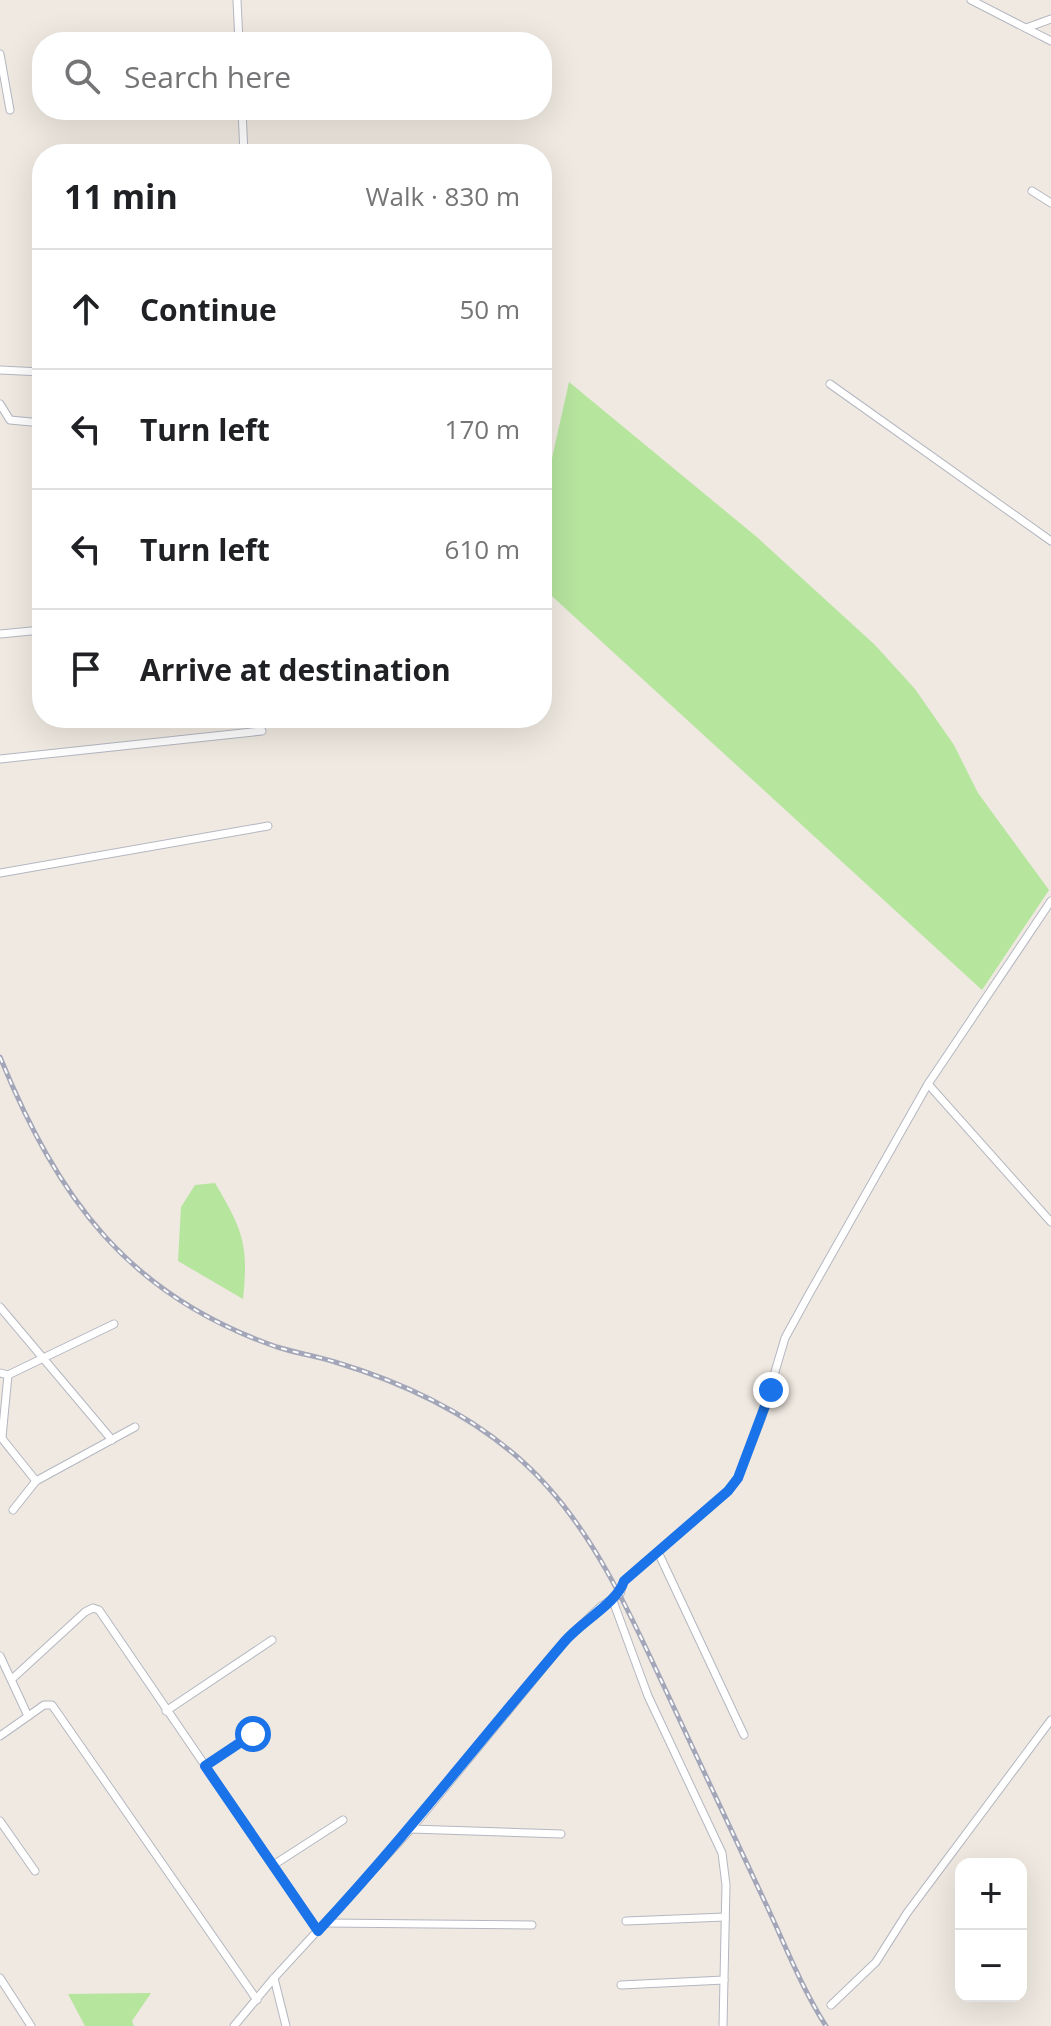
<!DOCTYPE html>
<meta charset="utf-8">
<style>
:root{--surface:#fff;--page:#f6f6f6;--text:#202124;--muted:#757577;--line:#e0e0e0}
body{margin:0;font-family:"Open Sans",sans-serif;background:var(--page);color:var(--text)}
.controls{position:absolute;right:24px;bottom:24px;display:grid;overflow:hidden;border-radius:16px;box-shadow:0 8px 32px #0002}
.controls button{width:72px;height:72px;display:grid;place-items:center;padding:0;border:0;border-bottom:2px solid var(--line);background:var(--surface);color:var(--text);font:40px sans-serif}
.stop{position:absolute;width:24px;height:24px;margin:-18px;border:6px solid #1a73e8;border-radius:50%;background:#fff}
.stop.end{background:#1a73e8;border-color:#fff;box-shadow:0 2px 8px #0008}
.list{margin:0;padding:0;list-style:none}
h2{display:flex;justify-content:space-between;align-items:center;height:104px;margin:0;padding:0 32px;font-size:34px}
h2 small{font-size:26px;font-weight:400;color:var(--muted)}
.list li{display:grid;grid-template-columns:52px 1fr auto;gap:24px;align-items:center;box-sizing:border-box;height:120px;padding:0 32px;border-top:2px solid var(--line)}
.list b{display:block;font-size:30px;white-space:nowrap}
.list em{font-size:26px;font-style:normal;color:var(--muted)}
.icon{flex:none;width:44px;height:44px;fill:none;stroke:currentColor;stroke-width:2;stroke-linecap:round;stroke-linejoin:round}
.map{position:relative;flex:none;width:1051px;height:2026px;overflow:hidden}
.search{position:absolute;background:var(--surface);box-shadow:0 8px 32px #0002;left:32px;top:32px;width:520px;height:88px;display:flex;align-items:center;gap:20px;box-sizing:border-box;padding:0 28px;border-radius:32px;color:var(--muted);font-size:30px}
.panel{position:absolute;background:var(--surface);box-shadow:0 8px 32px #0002;left:32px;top:144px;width:520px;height:584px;border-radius:32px}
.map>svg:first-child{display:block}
.green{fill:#b6e59e}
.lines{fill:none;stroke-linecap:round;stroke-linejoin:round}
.street-casing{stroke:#b4b7c1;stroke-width:9}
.street{stroke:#fff;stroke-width:7}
.rail-casing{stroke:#a3a6b8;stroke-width:5}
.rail{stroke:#fff;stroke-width:2;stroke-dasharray:6;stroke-linecap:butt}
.route{stroke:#1a73e8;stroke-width:10}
</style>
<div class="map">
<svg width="1051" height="2026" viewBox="0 0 1051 2026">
<rect width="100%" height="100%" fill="#efe9e1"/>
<g class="green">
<polygon points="569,382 758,538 875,645 915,689 954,745 978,793 1049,890 982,990 542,587 542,503"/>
<path d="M215,1183C242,1229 249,1244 243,1299L178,1261L181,1207L195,1185Z"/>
<polygon points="151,1993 132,2021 134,2026 85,2026 68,1994"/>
</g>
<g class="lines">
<g class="street-casing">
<g id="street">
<polyline points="237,0 239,42"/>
<polyline points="971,0 1051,41"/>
<polyline points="1026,28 1051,19"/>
<polyline points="0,54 10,110"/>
<polyline points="242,110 244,154"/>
<polyline points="1032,191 1051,203"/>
<polyline points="0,370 42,372"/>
<polyline points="830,384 1051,541"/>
<polyline points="0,404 10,420 42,423"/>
<polyline points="0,634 42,630"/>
<polyline points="0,759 262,731"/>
<polyline points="0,873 268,826"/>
<polyline points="928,1084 1051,1222"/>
<polyline points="0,1307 112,1440"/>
<polyline points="0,1373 8,1375 114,1324"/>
<polyline points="0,1436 36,1481"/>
<polyline points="2,1437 8,1375"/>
<polyline points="13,1510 36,1481 135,1427"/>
<polyline points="658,1552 744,1735"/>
<polyline points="613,1601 648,1696 722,1853 726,1885 723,2026"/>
<polyline points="0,1656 28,1716"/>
<polyline points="12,1679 85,1612 93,1608 99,1610 318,1931"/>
<polyline points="166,1711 272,1640"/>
<polyline points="0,1736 44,1705 52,1705 257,2000"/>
<polyline points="205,1766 253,1734"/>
<polyline points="0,1821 35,1871"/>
<polyline points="411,1829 561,1834"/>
<polyline points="275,1864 343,1820"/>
<polyline points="626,1921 725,1917"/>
<polyline points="326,1923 532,1925"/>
<polyline points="0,1978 31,2026"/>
<polyline points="274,1978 286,2026"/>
<polyline points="621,1985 724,1980"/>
<polyline points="831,2005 876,1962 907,1913 1051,1720"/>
<polyline points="234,2026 274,1978 411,1829 567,1639 600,1607 620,1594 624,1581 728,1491 738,1478 761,1419 785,1338 808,1296 928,1084 1051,901"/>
</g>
</g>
<use href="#street" class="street"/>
<g class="rail-casing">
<path id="rail" d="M0,1057C58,1198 127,1295 277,1347C296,1353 316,1356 335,1362C415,1386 490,1423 547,1486C593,1537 624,1601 653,1663C690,1742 727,1821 764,1900C784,1942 801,1987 826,2026"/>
</g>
<use href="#rail" class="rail"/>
</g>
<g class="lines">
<path class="route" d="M253,1734L205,1766L318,1931C406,1836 482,1738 565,1641C582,1621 617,1603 624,1581L728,1491L738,1478L771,1390"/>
</g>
</svg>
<div class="controls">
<button>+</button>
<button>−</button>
</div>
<div class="stop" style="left:253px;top:1734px"></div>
<div class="stop end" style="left:771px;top:1390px"></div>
<div class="search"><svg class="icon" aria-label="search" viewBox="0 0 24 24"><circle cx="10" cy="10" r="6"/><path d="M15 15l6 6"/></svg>Search here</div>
<section class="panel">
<h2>11 min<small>Walk · 830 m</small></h2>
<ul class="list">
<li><svg class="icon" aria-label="ahead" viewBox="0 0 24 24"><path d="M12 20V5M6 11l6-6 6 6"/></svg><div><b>Continue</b></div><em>50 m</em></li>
<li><svg class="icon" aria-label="left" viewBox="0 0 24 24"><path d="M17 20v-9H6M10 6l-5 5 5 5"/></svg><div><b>Turn left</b></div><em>170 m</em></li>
<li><svg class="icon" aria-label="left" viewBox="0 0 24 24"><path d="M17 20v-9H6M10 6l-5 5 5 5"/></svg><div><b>Turn left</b></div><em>610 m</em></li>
<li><svg class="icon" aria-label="arrive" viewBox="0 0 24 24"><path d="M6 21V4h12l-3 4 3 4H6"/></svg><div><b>Arrive at destination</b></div></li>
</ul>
</section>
</div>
